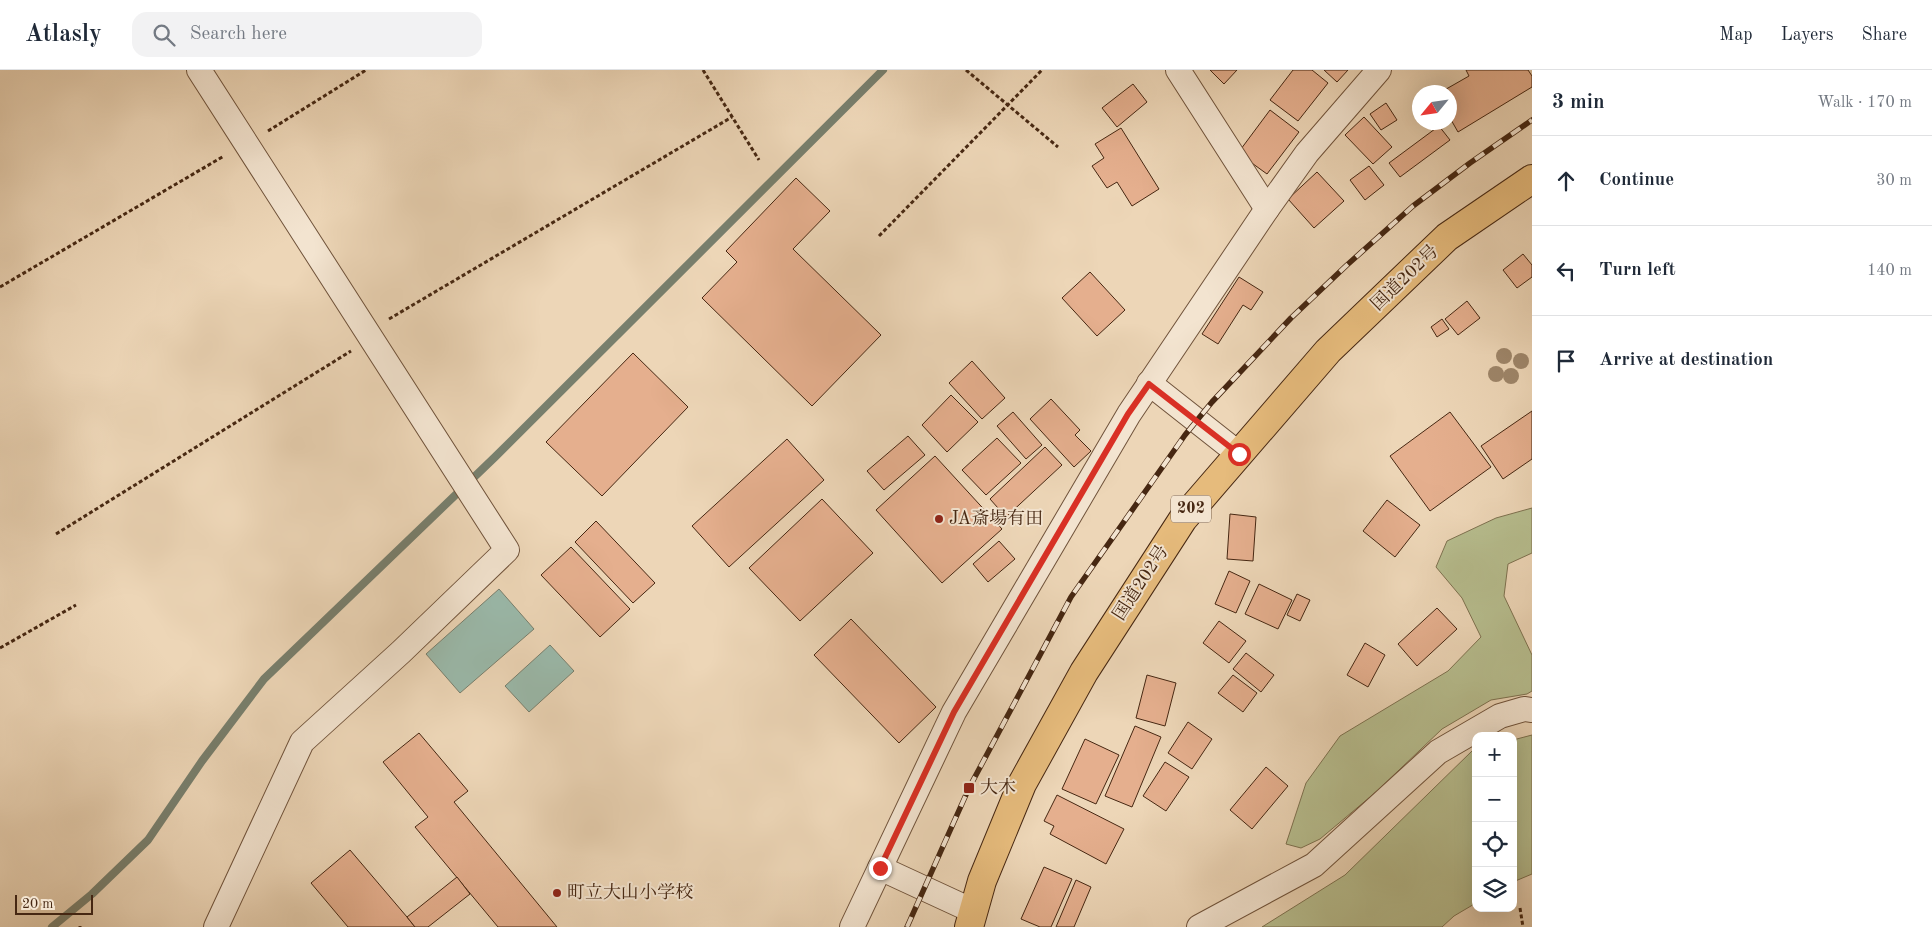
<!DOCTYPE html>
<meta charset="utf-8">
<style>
:root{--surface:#fff;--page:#f2f2f3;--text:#1f2937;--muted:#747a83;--line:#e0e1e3}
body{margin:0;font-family:"Old Standard TT","Noto Serif JP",serif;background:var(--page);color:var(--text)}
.controls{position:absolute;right:15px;bottom:15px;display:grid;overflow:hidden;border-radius:10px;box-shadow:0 5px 20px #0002}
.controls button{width:45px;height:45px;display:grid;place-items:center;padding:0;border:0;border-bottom:1px solid var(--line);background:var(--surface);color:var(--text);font:25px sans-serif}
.compass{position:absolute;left:1412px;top:15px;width:45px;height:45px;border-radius:50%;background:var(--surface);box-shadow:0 5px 20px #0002;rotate:241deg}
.scale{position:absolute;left:15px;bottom:12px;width:78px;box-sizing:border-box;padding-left:5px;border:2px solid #462712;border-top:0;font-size:14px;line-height:18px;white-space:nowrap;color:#462712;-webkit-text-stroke:4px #f3e4d0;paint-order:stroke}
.stop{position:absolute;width:15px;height:15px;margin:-11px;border:4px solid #d93025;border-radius:50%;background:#fff}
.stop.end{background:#d93025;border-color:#fff;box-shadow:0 1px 5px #0008}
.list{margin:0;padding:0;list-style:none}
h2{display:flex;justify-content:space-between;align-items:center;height:65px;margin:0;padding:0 20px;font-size:21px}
h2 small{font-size:16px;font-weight:400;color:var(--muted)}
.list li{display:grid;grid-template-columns:32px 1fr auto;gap:15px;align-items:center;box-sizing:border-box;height:90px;padding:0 20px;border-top:1px solid var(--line)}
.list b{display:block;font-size:19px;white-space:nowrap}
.list em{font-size:16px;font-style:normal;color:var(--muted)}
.icon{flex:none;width:28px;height:28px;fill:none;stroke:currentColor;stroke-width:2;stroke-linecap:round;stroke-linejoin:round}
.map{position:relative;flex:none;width:1532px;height:857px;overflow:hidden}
header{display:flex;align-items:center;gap:30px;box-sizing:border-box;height:70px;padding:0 25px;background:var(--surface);border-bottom:1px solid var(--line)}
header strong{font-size:24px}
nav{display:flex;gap:28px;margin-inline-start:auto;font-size:18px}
.search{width:350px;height:45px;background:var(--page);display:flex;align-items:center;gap:12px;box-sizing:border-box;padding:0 18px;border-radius:15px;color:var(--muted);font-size:19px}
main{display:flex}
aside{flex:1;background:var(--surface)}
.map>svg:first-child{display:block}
.green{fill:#b7be8f;stroke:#7e7250}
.water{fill:#9ab9aa;stroke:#787f6d}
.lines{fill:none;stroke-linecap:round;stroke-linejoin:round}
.stream{stroke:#787f6d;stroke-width:8}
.building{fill:#e5af8e;stroke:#462712}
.street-casing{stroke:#70533b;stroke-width:26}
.highway-casing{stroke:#462712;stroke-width:30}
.path{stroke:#462712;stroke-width:3;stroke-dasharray:4 2.5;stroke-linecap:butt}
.street{stroke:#f3e4d0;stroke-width:24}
.highway{stroke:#e6bb7c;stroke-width:28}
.rail-casing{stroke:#462712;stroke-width:5.5}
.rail{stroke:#f3e4d0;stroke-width:4;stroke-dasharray:11;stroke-linecap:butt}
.tree{fill:#9e866a}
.route{stroke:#d93025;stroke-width:6}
.poi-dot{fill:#8f2418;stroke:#f3e4d0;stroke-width:2}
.labels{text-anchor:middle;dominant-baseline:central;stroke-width:4;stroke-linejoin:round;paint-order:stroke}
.shield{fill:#f3e4d0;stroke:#7a604b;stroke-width:1}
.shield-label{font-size:16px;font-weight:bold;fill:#462712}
.street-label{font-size:18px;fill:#462712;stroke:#f3e4d0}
.poi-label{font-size:18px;fill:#462712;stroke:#f3e4d0;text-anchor:start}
</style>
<header>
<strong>Atlasly</strong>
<div class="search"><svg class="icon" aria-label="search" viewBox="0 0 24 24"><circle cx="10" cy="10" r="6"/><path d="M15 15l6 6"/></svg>Search here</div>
<nav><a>Map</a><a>Layers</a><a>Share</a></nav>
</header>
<main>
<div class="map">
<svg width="1532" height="857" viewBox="0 0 1532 857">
<rect width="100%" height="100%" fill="#edd6b7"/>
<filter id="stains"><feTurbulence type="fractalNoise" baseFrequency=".004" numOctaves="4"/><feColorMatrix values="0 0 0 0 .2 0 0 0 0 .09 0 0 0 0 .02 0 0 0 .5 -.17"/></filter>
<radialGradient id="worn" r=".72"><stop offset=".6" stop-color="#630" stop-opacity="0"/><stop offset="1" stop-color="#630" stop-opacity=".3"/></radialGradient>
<g class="green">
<polygon points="1532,438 1532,483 1508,494 1504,526 1532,585 1532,621 1527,624 1491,630 1442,659 1376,722 1320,769 1301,778 1286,774 1306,713 1340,666 1448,601 1481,567 1462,528 1436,497 1447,471 1496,448"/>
<polygon points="1532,665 1532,804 1513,812 1513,670"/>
<polygon points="1476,680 1476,833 1454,846 1442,857 1262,857 1345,805 1472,681"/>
</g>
<g class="water">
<polygon points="499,519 534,559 460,623 426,584"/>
<polygon points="550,575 574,601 529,642 505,616"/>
</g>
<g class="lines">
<polyline class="stream" points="52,857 92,824 148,770 202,691 264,609 495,387 883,0"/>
</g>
<g class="building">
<polygon points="1210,0 1237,0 1224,14"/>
<polygon points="1293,0 1312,0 1328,13 1298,51 1270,30"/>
<polygon points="1324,0 1348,0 1337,12"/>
<polygon points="1466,0 1528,0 1532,6 1532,17 1458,62 1450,48 1450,22 1441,22 1469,6"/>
<polygon points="1133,14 1147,32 1117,57 1102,38"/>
<polygon points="1386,33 1397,50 1381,60 1370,44"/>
<polygon points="1270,40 1299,62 1267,104 1238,83"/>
<polygon points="1364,47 1392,77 1373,94 1345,65"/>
<polygon points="1439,56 1450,70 1400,107 1389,93"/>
<polygon points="1121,58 1159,119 1132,136 1117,112 1107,118 1092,96 1104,88 1095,74"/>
<polygon points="1369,96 1384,115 1365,130 1350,110"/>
<polygon points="1317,102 1344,131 1314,158 1288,129"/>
<polygon points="796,108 830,141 793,179 881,265 812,336 702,228 737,192 726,181"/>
<polygon points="1523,184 1532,195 1532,207 1517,218 1503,200"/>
<polygon points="1090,202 1125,240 1097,266 1062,228"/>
<polygon points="1239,207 1263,222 1251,240 1243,235 1218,274 1202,264"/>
<polygon points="1467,231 1480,248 1458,265 1445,249"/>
<polygon points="1442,249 1449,259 1437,267 1431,257"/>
<polygon points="633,283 688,337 602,426 546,372"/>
<polygon points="972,291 1005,328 982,349 949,313"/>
<polygon points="951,325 978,352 947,382 922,355"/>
<polygon points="1051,329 1080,360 1075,365 1091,381 1074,397 1030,349"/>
<polygon points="1532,341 1532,389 1503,409 1481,376"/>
<polygon points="1013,342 1042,375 1026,389 997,356"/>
<polygon points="1450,342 1491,397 1430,441 1390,386"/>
<polygon points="908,366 925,385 884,420 867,401"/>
<polygon points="997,368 1021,393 986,425 962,400"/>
<polygon points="787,369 824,410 729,497 692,456"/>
<polygon points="1045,377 1062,395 1006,447 990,429"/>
<polygon points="935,386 1002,459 942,513 876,440"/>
<polygon points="822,429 873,483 800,551 749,498"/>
<polygon points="1387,430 1420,455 1395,487 1363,461"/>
<polygon points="1230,444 1256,447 1253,491 1227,489"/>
<polygon points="596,451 655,513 633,533 575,472"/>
<polygon points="999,471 1015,489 988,512 973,494"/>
<polygon points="571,477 630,539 600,567 541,505"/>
<polygon points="1229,501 1250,511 1236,543 1215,534"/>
<polygon points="1259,514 1292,530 1278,559 1245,544"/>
<polygon points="1297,524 1310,530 1300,551 1287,545"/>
<polygon points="1437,538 1457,559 1417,596 1398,574"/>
<polygon points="851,549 936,637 899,673 814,585"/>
<polygon points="1219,551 1246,571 1229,593 1203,573"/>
<polygon points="1365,573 1385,585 1368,617 1347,605"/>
<polygon points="1246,583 1274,605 1261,622 1233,599"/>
<polygon points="1147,605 1176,613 1165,656 1136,648"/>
<polygon points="1233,605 1257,623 1243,642 1218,623"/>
<polygon points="1188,652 1212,669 1192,699 1168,683"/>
<polygon points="1135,656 1161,667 1132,737 1105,726"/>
<polygon points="419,663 468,721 454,732 557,857 498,857 415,757 428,747 383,692"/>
<polygon points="1085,669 1119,685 1096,734 1062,719"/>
<polygon points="1165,692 1189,707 1166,741 1143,726"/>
<polygon points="1266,697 1288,716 1252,759 1230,740"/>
<polygon points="1057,725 1124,759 1106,794 1050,764 1054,756 1044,751"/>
<polygon points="350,780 407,847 415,857 348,857 311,813"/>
<polygon points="1044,797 1072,809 1051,857 1040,857 1021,849"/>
<polygon points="457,807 470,824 428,857 415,857 407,847"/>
<polygon points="1076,810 1091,817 1074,857 1056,857"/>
</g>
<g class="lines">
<g class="street-casing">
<g id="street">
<polyline points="199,0 507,480 401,582 302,672 216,857"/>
<polyline points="1178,0 1267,139"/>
<polyline points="1149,313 1239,384"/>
<polyline points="880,798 973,841"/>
<polyline points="852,857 954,642 1129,344 1267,139 1307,83 1379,0"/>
<polyline points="1199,857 1314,795 1438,682 1500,646 1524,639 1532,640"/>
</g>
</g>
<g class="highway-casing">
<polyline id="highway" points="969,857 982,811 1022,714 1084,602 1183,449 1328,281 1447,167 1532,109"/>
</g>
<g class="path">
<polyline points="703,0 759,90"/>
<polyline points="966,0 1058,77"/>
<polyline points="268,61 366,0"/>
<polyline points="879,166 1042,0"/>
<polyline points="0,217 224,86"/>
<polyline points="389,249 732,47"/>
<polyline points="56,464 351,281"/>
<polyline points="0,578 76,535"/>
<polyline points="1520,838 1523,857"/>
<polyline points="80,856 80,857"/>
</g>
<use href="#street" class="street"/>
<use href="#highway" class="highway"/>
<g class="rail-casing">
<polyline id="rail" points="907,857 969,718 1071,527 1185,365 1212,332 1291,248 1347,195 1413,136 1470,93 1532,50"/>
</g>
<use href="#rail" class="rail"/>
</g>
<g class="tree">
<circle cx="1504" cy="286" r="8"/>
<circle cx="1521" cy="291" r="8"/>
<circle cx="1496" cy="304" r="8"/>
<circle cx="1511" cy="306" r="8"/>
</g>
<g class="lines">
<polyline class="route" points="880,798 954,642 1128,344 1149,314 1239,384"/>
</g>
<g class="poi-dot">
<circle cx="939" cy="449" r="5"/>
<rect x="963" y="712" width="12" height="12" rx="2.5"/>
<circle cx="557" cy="823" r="5"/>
</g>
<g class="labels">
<rect class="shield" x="1171" y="425.5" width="40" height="27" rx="4"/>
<g class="shield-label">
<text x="1191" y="439">202</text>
</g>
<g class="street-label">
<text transform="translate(1405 208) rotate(-44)">国道202号</text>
<text transform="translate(1141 513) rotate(-57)">国道202号</text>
</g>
<g class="poi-label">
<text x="949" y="449">JA斎場有田</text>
<text x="980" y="718">大木</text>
<text x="567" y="823">町立大山小学校</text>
</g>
</g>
<rect width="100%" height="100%" filter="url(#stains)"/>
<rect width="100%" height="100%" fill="url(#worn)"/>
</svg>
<div class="controls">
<button>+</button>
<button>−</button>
<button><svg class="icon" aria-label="locate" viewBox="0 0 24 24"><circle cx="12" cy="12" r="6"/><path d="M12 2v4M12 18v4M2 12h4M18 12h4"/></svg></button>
<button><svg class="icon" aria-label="layers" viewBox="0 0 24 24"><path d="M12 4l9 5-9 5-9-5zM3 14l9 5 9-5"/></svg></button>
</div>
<svg class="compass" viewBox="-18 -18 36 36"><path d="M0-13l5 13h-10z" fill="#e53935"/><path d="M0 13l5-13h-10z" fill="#747a83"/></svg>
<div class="scale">20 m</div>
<div class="stop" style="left:1239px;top:384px"></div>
<div class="stop end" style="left:880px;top:798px"></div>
</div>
<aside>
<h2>3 min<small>Walk · 170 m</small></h2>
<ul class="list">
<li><svg class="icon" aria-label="ahead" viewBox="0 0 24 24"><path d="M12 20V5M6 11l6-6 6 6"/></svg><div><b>Continue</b></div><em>30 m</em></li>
<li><svg class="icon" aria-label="left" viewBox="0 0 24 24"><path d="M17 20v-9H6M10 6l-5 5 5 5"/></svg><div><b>Turn left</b></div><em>140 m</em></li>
<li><svg class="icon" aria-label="arrive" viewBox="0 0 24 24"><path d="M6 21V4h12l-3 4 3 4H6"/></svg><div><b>Arrive at destination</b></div></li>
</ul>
</aside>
</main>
